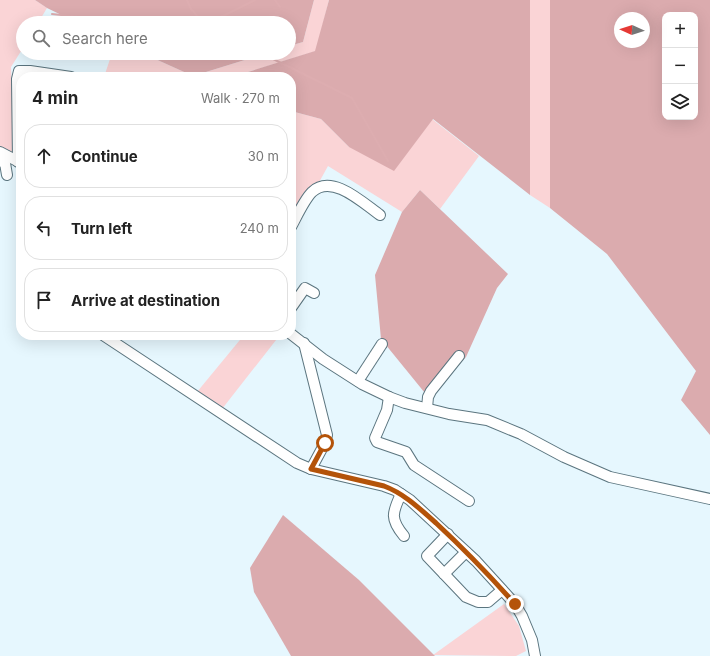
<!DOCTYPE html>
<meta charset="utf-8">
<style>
:root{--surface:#fff;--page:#f2f2f2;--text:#222;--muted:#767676;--line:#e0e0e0}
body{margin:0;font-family:Inter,sans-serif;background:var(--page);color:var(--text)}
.controls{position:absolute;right:12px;top:12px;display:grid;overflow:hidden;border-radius:8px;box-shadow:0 4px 16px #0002}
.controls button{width:36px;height:36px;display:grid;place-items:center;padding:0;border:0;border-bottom:1px solid var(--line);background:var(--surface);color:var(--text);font:20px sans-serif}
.compass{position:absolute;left:614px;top:12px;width:36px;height:36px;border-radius:50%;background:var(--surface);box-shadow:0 4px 16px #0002;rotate:273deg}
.stop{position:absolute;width:12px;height:12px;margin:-9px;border:3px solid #b45309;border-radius:50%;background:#fff}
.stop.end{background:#b45309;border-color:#fff;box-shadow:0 1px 4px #0008}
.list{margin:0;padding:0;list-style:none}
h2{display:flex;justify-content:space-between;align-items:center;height:52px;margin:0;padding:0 16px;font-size:17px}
h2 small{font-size:13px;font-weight:400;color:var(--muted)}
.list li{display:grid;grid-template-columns:26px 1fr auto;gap:12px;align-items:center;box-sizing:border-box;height:64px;margin:0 8px 8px;padding:0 8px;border:1px solid var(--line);border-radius:16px}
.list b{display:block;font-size:15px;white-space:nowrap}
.list em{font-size:13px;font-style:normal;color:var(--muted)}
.icon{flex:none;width:22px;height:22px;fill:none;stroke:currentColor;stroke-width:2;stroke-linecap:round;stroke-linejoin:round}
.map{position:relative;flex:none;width:710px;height:656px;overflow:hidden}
.search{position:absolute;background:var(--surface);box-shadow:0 4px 16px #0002;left:16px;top:16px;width:280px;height:44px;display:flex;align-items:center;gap:10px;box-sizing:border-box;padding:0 14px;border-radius:22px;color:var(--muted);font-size:15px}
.panel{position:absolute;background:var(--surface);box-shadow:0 4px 16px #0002;left:16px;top:72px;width:280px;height:268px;border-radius:16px}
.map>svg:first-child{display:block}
.green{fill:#fad4d6}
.forest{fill:#dbabae;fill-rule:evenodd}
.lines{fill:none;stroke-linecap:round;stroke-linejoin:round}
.stream{stroke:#ddadb0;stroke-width:2}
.minor-casing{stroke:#5b757f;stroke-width:12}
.minor{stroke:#fff;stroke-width:10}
.route{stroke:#b45309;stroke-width:5}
</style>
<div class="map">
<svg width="710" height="656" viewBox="0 0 710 656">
<rect width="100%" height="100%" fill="#e6f7fe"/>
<g class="green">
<polygon points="0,0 35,0 47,8 38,23 23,23 23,48 11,67 15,157 0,149"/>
<polygon points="314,0 329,0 316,51 232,77 104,77 112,53 142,53 193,76 267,53 289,53 289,46 303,42"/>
<polygon points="530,0 550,0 550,208 530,195"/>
<polygon points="291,111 321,119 349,147 432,119 479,156 440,209 420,190 402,212 328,166 291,233"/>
<polygon points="244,335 280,335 222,409 197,392"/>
<polygon points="504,604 519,626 526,651 516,656 433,655"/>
</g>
<g class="forest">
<polygon points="35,0 314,0 303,42 289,46 289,23 78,23 47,8"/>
<polygon points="329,0 530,0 530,195 433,119 394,171 349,147 321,119 291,111 291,77 232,77 315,51"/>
<path d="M550,0H710V435L681,400L696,371L607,254L550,208ZM665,15H695V117H665ZM620,18H644V42H620Z"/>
<polygon points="142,53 267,53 193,76"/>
<polygon points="420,190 508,274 497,288 466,357 429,398 381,339 375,275 402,212"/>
<polygon points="283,515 359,580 435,656 291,656 254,592 250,568"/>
</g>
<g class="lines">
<g class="stream">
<polyline points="187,0 191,9 199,18 211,20 225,15 255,0"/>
<polyline points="275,0 280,7"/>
<polyline points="52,14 134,23"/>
<polyline points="261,53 352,98 388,161"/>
</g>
<g class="minor-casing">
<g id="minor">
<polyline points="0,152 21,163"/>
<polyline points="0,161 5,163 7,175"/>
<polyline points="18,162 17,79 19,71 30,71 71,77"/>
<path d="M291,227C297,216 304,200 312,192C332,173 363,203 380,215"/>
<polyline points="291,308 305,288 314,293"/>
<polyline points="291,334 323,359 362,384 389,397 405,403 449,414 487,420 521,434 564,457 610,477 710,499"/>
<polyline points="103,335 297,463 311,469 384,486 395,490 410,500 476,561 497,584 515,604 522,616 532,640 535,656"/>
<polyline points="304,343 327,435 325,443 311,469"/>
<polyline points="358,381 382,344"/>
<polyline points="389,397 387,410 375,438 377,442 406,452 414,465 469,501"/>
<polyline points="427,408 428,397 431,391 459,356"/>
<path d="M401,494C392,513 390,519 404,536"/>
<polyline points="448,534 427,556 466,597 478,602 488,602 502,590"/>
<polyline points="444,574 466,552"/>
</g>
</g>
<use href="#minor" class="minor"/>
</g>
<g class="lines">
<path class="route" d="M325,443L311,469L384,486C405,494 420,509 436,523C464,549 490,576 515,604"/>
</g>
</svg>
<div class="controls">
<button>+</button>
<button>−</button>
<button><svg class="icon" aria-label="layers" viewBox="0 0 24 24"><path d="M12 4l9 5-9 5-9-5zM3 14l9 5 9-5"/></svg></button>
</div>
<svg class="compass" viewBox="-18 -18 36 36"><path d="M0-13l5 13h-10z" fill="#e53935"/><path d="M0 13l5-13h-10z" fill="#767676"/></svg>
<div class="stop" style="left:325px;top:443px"></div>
<div class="stop end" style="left:515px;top:604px"></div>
<div class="search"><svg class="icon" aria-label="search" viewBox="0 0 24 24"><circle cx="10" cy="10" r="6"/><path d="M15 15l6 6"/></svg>Search here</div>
<section class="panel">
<h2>4 min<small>Walk · 270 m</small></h2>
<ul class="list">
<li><svg class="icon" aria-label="ahead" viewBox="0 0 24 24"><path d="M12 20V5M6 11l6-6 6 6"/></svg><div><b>Continue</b></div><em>30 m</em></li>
<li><svg class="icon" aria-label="left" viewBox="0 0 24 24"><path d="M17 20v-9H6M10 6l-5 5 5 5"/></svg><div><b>Turn left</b></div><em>240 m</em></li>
<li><svg class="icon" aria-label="arrive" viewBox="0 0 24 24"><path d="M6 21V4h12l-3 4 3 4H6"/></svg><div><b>Arrive at destination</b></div></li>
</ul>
</section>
</div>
